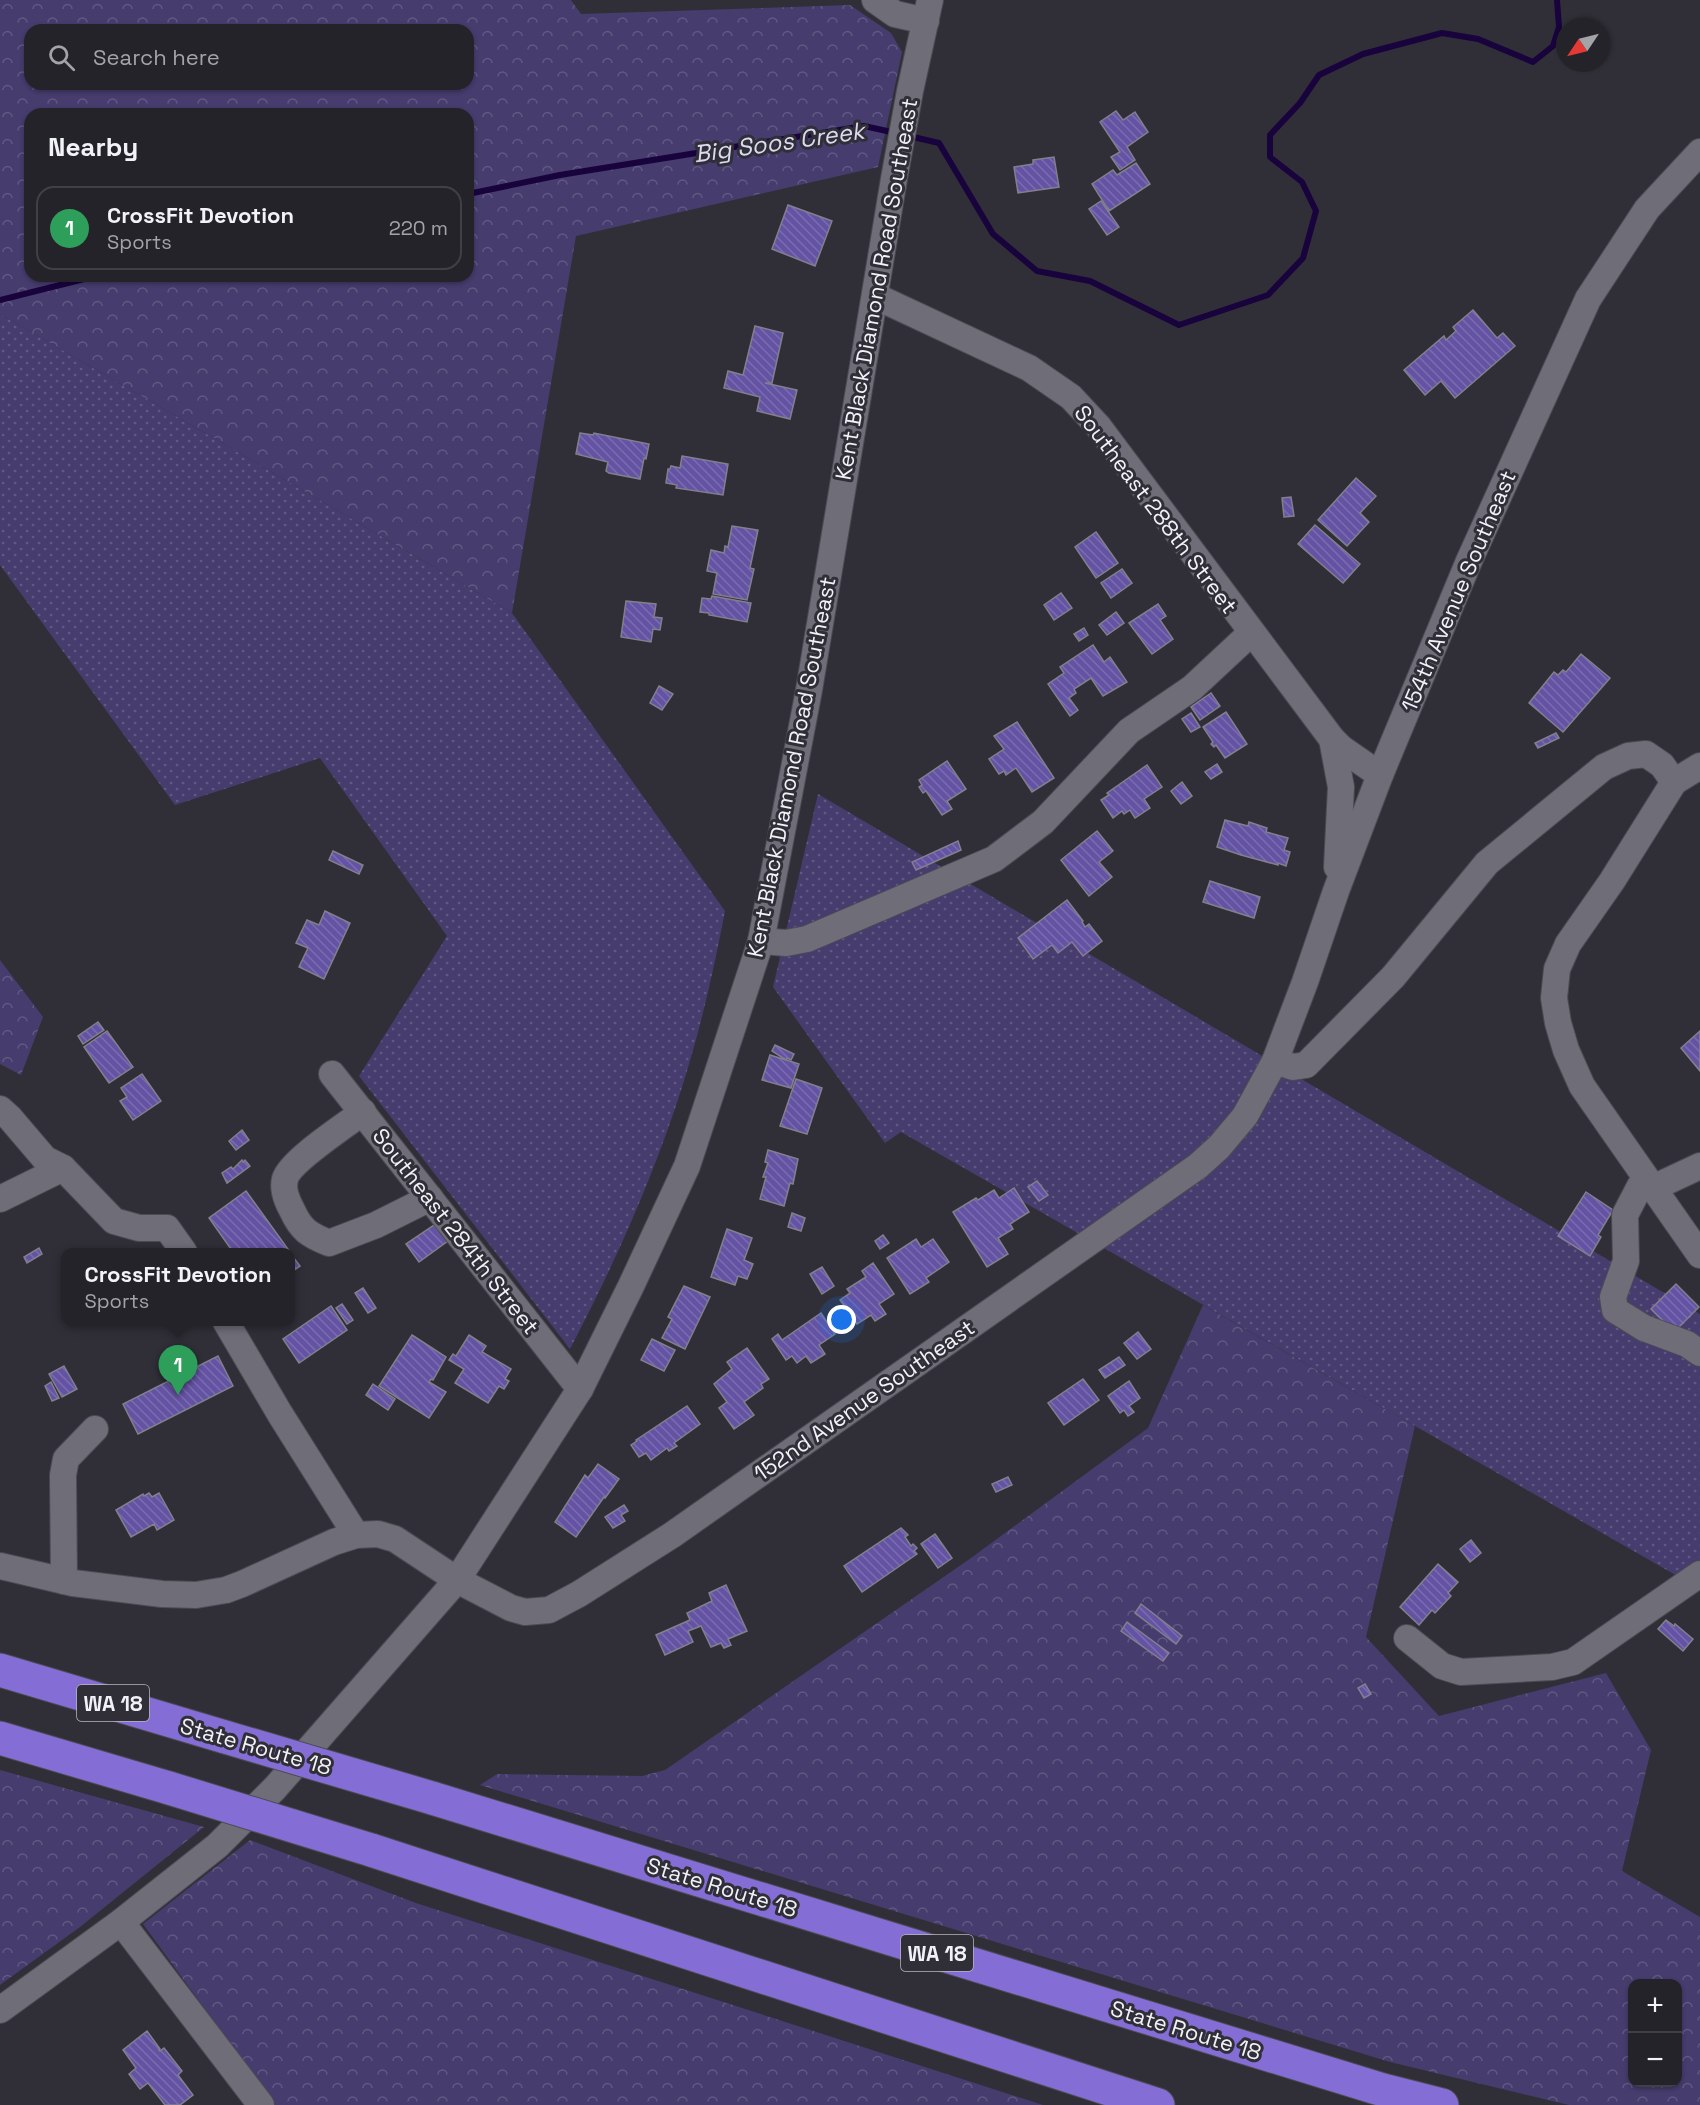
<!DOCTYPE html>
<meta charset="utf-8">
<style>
:root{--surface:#24232a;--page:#2c2b32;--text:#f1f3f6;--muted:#a3a4a8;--line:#414047;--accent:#bbc045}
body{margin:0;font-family:"Space Grotesk",sans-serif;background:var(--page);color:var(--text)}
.controls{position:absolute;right:18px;bottom:18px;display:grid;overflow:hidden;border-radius:12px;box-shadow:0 2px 4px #0004}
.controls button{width:54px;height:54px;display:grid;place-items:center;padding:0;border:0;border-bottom:2px solid var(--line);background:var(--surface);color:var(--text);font:30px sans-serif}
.compass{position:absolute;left:1556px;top:18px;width:54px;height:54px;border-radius:50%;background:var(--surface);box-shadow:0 2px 4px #0004;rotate:235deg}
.you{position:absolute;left:842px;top:1320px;width:21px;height:21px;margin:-15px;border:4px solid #fff;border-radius:50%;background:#1a73e8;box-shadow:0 0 0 9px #1a73e833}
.badge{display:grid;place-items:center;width:39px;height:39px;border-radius:50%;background:var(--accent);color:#fff;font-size:20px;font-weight:700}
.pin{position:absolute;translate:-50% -50px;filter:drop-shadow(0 2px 3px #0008)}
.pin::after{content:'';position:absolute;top:32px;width:21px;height:18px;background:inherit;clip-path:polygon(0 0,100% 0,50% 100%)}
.popup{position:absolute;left:61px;top:1248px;width:234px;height:78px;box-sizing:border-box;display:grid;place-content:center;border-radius:12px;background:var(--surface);filter:drop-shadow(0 2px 4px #0005);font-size:20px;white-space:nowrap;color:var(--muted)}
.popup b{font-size:22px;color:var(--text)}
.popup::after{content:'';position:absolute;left:50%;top:100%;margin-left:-12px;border:12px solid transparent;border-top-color:var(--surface)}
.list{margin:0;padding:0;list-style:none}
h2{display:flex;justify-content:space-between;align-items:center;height:78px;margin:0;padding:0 24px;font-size:26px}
h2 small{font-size:20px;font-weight:400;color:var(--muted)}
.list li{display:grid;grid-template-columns:39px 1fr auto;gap:18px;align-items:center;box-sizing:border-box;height:84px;margin:0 12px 12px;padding:0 12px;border:2px solid var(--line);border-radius:18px}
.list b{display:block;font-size:22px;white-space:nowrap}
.list p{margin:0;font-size:20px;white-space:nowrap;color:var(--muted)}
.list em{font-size:20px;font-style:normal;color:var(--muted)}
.icon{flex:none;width:33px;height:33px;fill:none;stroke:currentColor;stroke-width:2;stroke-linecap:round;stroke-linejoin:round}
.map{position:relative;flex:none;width:1700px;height:2105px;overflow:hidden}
.search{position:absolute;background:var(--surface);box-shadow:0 2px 4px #0004;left:24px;top:24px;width:450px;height:66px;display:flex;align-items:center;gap:15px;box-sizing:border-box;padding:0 21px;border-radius:18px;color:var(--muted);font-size:22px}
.panel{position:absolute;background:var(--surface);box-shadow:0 2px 4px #0004;left:24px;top:108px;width:450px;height:174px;border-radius:18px}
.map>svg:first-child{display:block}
.grass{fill:url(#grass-dots)}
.forest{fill:url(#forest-crowns);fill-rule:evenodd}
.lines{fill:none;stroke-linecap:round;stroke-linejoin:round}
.stream{stroke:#18033d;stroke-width:6}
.building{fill:url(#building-back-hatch);stroke:#82808c;stroke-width:1.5}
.minor-casing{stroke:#4c4b54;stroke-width:28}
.highway-casing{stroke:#4c4b54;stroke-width:35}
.minor{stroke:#6e6d78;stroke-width:26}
.highway{stroke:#846dd4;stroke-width:33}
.highway-bridge-casing{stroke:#4c4b54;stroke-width:35;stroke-linecap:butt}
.highway-bridge{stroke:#846dd4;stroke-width:33}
.labels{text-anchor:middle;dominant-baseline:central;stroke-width:6;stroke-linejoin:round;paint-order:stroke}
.shield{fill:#302f38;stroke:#b8b7be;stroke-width:1.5}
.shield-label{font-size:21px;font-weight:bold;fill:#f2f1f8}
.street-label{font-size:22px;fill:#f2f1f8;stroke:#302f38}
.water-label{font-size:24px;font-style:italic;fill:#dcdaf0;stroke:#302f38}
</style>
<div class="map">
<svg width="1700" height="2105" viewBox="0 0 1700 2105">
<defs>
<pattern id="grass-dots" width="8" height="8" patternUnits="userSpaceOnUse" patternTransform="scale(1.5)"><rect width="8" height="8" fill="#463c6d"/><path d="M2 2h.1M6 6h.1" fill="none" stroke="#615983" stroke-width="1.8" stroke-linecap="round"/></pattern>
<pattern id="forest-crowns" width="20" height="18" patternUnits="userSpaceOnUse" patternTransform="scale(1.5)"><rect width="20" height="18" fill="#463c6d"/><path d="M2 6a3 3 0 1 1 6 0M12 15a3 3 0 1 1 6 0" fill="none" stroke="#615983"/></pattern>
<pattern id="building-back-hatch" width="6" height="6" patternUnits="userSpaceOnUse" patternTransform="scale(1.5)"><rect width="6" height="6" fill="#6452a3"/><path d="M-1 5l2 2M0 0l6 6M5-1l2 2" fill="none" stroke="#7b6bb0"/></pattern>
</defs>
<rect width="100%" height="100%" fill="#302f38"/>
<g class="grass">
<path d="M0,314L207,434L512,613L725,911C714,969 701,1027 683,1084C654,1176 615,1263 570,1349L359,1076L447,936L320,758L175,805L0,565Z"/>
<polygon points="818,794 1700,1314 1700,1589 901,1132 885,1143 773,987"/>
</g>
<g class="forest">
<path d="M0,0H571L581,14L850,5L891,33L902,52L878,167L576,236L512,613L207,434L0,314ZM30,30H468V84H30ZM30,114H468V276H30Z"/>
<polygon points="0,960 43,1017 21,1075 0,1064"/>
<path d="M1203,1305L1415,1426L1366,1637L1439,1716L1606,1673L1651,1750L1622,1871L1700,1917V2105H1569L1390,2062L480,1785L497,1774L642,1776L665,1770L971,1558L1148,1428ZM1632,1984H1678V2082H1632Z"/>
<polygon points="0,1770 204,1827 80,1927 0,1985"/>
<polygon points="250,1840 416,1903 1043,2105 275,2105 143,1924"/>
</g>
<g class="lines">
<g class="stream">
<polyline points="909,136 939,143 993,234 1037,271 1090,281 1179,325 1268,295 1303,258 1316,211 1302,182 1270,157 1270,135 1300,103 1319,75 1363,54 1442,33 1478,39 1533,62 1553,46 1559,27 1557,0"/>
<polyline points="468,194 560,175 864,126 896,133"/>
<polyline points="0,300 96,276"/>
</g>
</g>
<g class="building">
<polygon points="1116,111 1123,120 1135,112 1148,132 1127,147 1135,160 1120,170 1111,157 1120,152 1100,122"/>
<polygon points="1054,157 1059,187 1018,193 1014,167 1033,164 1033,160"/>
<polygon points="1136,163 1150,184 1109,211 1092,184 1113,170 1117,175"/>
<polygon points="1101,201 1119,227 1107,235 1089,209"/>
<polygon points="788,205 832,221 815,266 772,249"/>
<polygon points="1473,310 1497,338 1503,333 1515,346 1455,398 1441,381 1425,395 1404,370 1444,336 1446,340 1456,331 1453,327"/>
<polygon points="755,326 783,333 772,383 765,383 797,390 790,419 757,411 760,397 724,388 728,371 743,375"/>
<polygon points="580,433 593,435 594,433 649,444 646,459 644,458 640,479 609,473 606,471 608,462 576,454"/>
<polygon points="682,456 728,464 723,495 676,488 677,485 666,483 668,469 670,469 671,466 680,468"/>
<polygon points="1356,478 1376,496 1360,513 1369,522 1347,546 1318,520"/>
<polygon points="1291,497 1294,516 1284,517 1282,498"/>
<polygon points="1315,525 1360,564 1343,583 1298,544"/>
<polygon points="732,526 758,530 750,568 754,569 747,600 713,594 717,573 707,571 711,550 724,553 725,546 728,547"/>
<polygon points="1096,532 1118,563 1096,578 1075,547"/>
<polygon points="1122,569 1132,583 1111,598 1101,583"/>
<polygon points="1061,593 1072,608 1054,620 1044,605"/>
<polygon points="712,596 751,603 747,622 709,615 709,613 700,612 702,598 711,599"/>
<polygon points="626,601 656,604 654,617 662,618 660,630 653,629 651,642 621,637"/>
<polygon points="1158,604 1166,616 1160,620 1173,639 1152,654 1129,623"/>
<polygon points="1116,612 1124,623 1107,635 1099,625"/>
<polygon points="1084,628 1088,635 1079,641 1074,634"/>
<polygon points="1093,645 1104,662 1110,657 1127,682 1103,696 1091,678 1074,689 1076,693 1069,698 1078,710 1070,716 1048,684 1064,673 1060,667"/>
<polygon points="1581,654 1610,678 1563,732 1529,703 1554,672 1558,675 1563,670 1566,672"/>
<polygon points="659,686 673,694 662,710 650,703"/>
<polygon points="1211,693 1220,706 1200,720 1191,707"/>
<polygon points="1226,712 1247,744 1225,758 1216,745 1214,747 1211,744 1213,742 1203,727"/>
<polygon points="1191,713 1200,727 1191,732 1182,719"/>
<polygon points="1017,722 1054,778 1032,792 1016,768 1006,775 1004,771 999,774 989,759 1004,749 994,736"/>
<polygon points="1556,733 1559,738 1538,748 1535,743"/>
<polygon points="947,761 966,789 947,801 952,809 942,815 926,791 923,793 919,787 922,785 919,780"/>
<polygon points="1217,764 1222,772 1211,779 1205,772"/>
<polygon points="1147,765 1162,787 1144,799 1150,808 1135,818 1130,810 1124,814 1122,811 1113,818 1101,800 1109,795 1107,793"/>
<polygon points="1182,782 1192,796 1181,804 1171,791"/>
<polygon points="1225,820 1248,826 1249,822 1267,828 1266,832 1288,838 1284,850 1290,852 1286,866 1278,863 1278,865 1241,855 1217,847"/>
<polygon points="1097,831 1113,851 1099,862 1112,877 1089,896 1061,860"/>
<polygon points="958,841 961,850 916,870 912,862"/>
<polygon points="333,851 363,865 359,874 329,860"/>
<polygon points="1210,881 1260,897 1254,918 1203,902"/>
<polygon points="1067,900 1083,921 1082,922 1085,927 1089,924 1102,941 1083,956 1072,942 1058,953 1052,945 1033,959 1018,938"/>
<polygon points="325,911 350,923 324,979 299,967 308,948 296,943 307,920 319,925"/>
<polygon points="98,1022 104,1030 83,1044 78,1036"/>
<polygon points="107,1031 133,1067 109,1083 84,1047"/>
<polygon points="1700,1031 1700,1071 1681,1048"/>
<polygon points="775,1045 794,1054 791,1060 787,1058 786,1060 772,1051"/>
<polygon points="770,1055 799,1064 791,1088 762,1080"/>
<polygon points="142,1074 161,1101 133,1120 120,1101 127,1097 121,1088"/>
<polygon points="796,1079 822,1088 807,1134 780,1126"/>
<polygon points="242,1130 249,1140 236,1150 229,1141"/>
<polygon points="768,1150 798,1159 793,1184 790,1183 784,1206 760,1199 766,1177 763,1177 768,1163 765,1162"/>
<polygon points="242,1160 243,1162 245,1160 250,1166 227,1183 222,1173 231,1167 233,1169"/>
<polygon points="1037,1181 1048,1195 1039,1201 1028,1187"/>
<polygon points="1014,1188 1029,1212 1010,1224 1013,1229 998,1238 1008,1254 987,1267 953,1212 976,1198 978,1200 994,1190 999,1198"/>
<polygon points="246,1191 290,1252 233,1252 209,1218"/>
<polygon points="1586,1192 1613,1210 1598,1235 1601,1237 1590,1256 1558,1236"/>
<polygon points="792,1213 805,1218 801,1231 788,1227"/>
<polygon points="440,1221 452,1238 419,1262 406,1244"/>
<polygon points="727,1229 752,1238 744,1260 753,1264 747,1279 738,1276 735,1285 711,1277"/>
<polygon points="883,1235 889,1243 880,1249 875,1241"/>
<polygon points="916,1239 921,1247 933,1239 949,1262 926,1278 929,1282 910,1294 887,1258"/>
<polygon points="39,1248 42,1254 27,1263 24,1257"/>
<polygon points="290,1253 300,1266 290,1273"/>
<polygon points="873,1263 894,1294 879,1304 886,1314 875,1321 871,1315 857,1324 840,1300 850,1293 847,1289 866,1277 862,1271"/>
<polygon points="822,1267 834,1286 822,1294 810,1274"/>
<polygon points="1676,1284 1699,1307 1674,1332 1651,1309"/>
<polygon points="684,1286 710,1297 685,1349 662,1338 672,1319 668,1317"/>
<polygon points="363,1288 376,1308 368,1313 355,1293"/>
<polygon points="342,1304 353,1320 347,1324 336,1308"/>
<polygon points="331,1306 347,1330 299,1363 283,1339"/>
<polygon points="821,1313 835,1334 819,1345 825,1354 811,1363 806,1356 797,1363 792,1356 786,1360 772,1339 778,1334 782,1340"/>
<polygon points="1138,1332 1151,1349 1137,1359 1124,1343"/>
<polygon points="412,1335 446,1357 433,1380 431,1379 429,1382 446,1392 429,1418 379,1386"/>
<polygon points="469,1335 486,1346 482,1352 511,1369 505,1379 509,1381 504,1389 499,1386 488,1403 455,1383 464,1369 449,1360 453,1354 456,1356"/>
<polygon points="652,1339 675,1350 664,1371 641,1360"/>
<polygon points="747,1348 769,1379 761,1384 763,1388 744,1402 754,1415 734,1429 719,1408 727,1402 714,1384 732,1369 727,1362"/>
<polygon points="218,1356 233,1386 138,1434 123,1404"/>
<polygon points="1119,1357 1125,1365 1105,1378 1099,1370"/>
<polygon points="64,1366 77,1389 62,1397 49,1374"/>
<polygon points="1083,1379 1099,1400 1064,1425 1048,1403"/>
<polygon points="1129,1381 1140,1398 1129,1406 1134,1412 1128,1416 1124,1410 1120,1413 1108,1396"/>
<polygon points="51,1382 59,1398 52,1401 45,1386"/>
<polygon points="373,1384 395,1399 388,1410 366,1395"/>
<polygon points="687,1406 700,1424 674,1443 677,1446 669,1451 667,1448 651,1460 646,1453 639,1457 631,1445 637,1441 636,1440"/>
<polygon points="598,1464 619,1479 605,1498 604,1497 576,1537 555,1522 585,1475 588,1478"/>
<polygon points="1008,1477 1012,1485 996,1492 992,1484"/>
<polygon points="149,1493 152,1497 159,1493 174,1520 157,1530 154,1524 131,1537 116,1510 143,1494 144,1496"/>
<polygon points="624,1505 628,1511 621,1515 625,1521 613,1528 605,1517"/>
<polygon points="901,1528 908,1535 905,1537 911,1546 913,1544 917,1548 914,1551 917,1554 862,1592 844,1566"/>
<polygon points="935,1534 952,1558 938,1568 921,1544"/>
<polygon points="1471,1540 1481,1553 1470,1562 1460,1549"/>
<polygon points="1438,1564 1458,1582 1448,1593 1451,1596 1435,1613 1432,1610 1419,1625 1400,1607"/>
<polygon points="726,1585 747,1631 728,1639 731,1645 724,1648 721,1643 711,1647 701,1626 688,1631 693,1642 665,1655 656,1635 690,1620 687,1613 712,1601 709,1593"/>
<polygon points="1141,1604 1182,1636 1176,1644 1135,1613"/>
<polygon points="1666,1620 1674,1626 1675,1624 1693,1639 1683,1651 1658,1629"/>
<polygon points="1127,1622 1169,1653 1163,1661 1121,1631"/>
<polygon points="1365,1684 1371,1694 1364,1698 1358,1688"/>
<polygon points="147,2031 160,2049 159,2050 160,2051 164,2048 182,2071 178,2075 193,2095 180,2105 165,2105 148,2083 140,2089 129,2074 136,2068 123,2050"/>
</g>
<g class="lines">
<g class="minor-casing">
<g id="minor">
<polyline points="875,0 895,14 926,21"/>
<polyline points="875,296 1029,368 1071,397 1098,426 1332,739 1341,748 1380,775"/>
<polyline points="1332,739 1341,787 1337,867"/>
<polyline points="1700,766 1674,782 1612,881 1568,944 1557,969 1554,998 1558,1023 1566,1050 1582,1086 1700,1255"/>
<polyline points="761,941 786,943 807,939 994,859 1043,822 1129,731 1192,688 1251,633"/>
<polyline points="1275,1061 1293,1067 1306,1065 1393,977 1487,863 1604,767 1628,756 1646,754 1662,765 1674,782"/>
<polyline points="332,1074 580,1389"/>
<polyline points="0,1109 10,1118 45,1159 63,1168 114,1221 139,1228 167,1228 184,1252"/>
<path d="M363,1112C346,1125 290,1161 285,1179C282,1190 287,1201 292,1210C301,1230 309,1235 329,1243L376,1225L430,1198"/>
<polyline points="1647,1180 1640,1186 1625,1215 1626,1261 1613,1297 1615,1310 1644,1328 1687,1344 1700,1353"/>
<polyline points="1653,1188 1700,1166"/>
<polyline points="0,1199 63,1168"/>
<polyline points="226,1322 280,1414 356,1535"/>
<polyline points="0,1566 73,1583 162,1594 196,1595 226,1590 242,1584 334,1542 356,1535 378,1534 395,1539 457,1580 511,1608 525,1612 549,1610 579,1594 672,1535 1198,1166 1219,1147 1245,1116 1275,1061 1305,982 1336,891 1380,775 1469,561 1588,299 1647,209 1700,152"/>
<polyline points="64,1581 63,1475 66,1459 95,1429"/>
<polyline points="1407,1638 1442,1666 1461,1672 1552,1667 1573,1662 1700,1574"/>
<polyline points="121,1922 261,2105"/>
<polyline points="0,2010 121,1922 217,1846 275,1788 457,1580 580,1389 631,1286 687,1166 761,941 809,690 894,179 910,91 930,0"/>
</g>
</g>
<g class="highway-casing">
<g id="highway">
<polyline points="0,1670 225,1737"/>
<polyline points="0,1738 169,1788"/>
<polyline points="432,1798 1383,2090 1442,2105"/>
<polyline points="371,1850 1158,2105"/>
</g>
</g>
<use href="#minor" class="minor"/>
<use href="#highway" class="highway"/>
<g class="highway-bridge-casing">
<g id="highway-bridge">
<polyline points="225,1737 432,1798"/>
<polyline points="169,1788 371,1850"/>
</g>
</g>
<use href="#highway-bridge" class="highway-bridge"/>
</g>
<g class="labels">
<g class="shield">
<rect x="77" y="1685" width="72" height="36" rx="4.5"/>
<rect x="901" y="1935" width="72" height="36" rx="4.5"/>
</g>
<g class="shield-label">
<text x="113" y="1703">WA 18</text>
<text x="937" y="1953">WA 18</text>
</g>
<g class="street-label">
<text transform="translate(876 289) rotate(-80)">Kent Black Diamond Road Southeast</text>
<text transform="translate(1156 509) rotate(53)">Southeast 288th Street</text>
<text transform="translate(1458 591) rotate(-67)">154th Avenue Southeast</text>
<text transform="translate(791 767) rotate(-79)">Kent Black Diamond Road Southeast</text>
<text transform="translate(456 1231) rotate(52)">Southeast 284th Street</text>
<text transform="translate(864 1400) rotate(-35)">152nd Avenue Southeast</text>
<text transform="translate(256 1746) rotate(16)">State Route 18</text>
<text transform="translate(722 1887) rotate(17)">State Route 18</text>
<text transform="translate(1186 2030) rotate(17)">State Route 18</text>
</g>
<g class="water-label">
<text transform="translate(779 142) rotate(-8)">Big Soos Creek</text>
</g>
</g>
</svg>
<div class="controls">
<button>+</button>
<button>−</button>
</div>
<svg class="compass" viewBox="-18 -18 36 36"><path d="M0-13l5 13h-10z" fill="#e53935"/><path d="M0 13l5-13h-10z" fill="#a3a4a8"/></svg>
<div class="you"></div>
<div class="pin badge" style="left:178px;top:1395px;background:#2e9e5b">1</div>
<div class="popup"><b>CrossFit Devotion</b>Sports</div>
<div class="search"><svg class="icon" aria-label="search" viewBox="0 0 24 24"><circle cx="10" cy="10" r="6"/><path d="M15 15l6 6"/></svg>Search here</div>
<section class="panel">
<h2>Nearby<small></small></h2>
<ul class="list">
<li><span class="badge" style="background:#2e9e5b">1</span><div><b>CrossFit Devotion</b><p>Sports</p></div><em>220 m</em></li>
</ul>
</section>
</div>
